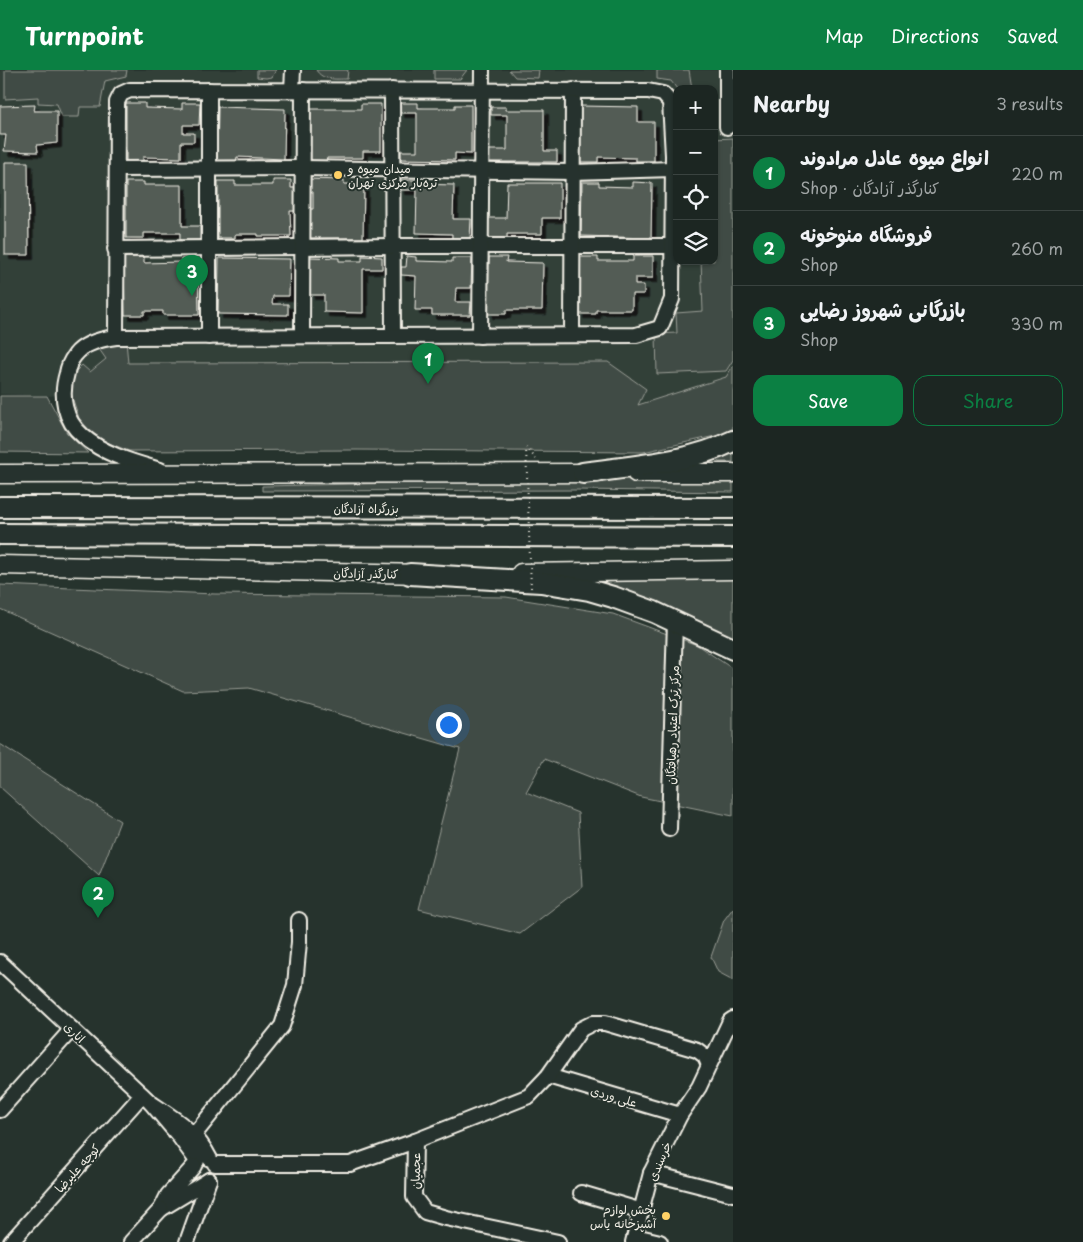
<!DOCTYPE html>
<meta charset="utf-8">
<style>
:root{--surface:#1c2622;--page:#29322f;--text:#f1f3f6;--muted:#a0a5a5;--line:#3a4340;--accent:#0b8043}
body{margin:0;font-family:"Playpen Sans","Playpen Sans Arabic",sans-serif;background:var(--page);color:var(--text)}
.controls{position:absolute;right:15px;top:15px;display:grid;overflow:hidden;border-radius:10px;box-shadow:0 1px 4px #0004}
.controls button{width:45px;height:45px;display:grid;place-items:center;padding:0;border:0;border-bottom:1px solid var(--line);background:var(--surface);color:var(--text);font:25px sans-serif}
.you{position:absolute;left:448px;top:654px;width:18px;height:18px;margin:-12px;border:4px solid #fff;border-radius:50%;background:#1a73e8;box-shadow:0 0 0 8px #1a73e833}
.badge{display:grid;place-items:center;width:32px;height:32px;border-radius:50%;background:var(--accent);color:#fff;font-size:16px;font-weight:700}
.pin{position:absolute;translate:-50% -41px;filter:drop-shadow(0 1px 2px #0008)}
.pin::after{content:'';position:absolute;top:26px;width:18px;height:15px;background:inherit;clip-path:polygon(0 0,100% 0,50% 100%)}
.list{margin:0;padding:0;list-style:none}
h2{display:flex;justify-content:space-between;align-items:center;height:65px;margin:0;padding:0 20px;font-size:21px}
h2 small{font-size:16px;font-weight:400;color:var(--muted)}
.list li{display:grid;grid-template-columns:32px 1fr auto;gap:15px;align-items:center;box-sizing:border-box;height:75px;padding:0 20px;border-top:1px solid var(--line)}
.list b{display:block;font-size:19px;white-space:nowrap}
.list p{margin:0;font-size:16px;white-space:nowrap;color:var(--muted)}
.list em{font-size:16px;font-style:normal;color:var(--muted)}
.actions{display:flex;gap:10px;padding:15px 20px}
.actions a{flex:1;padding:11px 0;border:1px solid var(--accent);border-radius:15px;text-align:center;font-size:18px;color:var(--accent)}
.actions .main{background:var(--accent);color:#fff}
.icon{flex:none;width:28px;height:28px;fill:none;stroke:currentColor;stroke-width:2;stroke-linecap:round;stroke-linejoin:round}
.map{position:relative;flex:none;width:733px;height:1172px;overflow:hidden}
header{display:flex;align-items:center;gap:30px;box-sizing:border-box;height:70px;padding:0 25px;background:var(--accent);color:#fff}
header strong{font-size:24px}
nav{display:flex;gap:28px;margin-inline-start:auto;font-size:18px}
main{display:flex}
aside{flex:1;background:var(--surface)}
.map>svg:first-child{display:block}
.built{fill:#333f39;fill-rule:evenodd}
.green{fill:#414b45;stroke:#9a9e96}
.building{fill:#525c55;stroke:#f4f1e8;filter:url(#shadow)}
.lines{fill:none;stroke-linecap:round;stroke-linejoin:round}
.minor-casing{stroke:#f4f1e8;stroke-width:18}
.major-casing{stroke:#f4f1e8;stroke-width:21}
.highway-casing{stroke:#f4f1e8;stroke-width:24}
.path{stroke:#f4f1e8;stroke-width:2;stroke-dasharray:1 4;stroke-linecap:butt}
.minor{stroke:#26332d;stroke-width:14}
.major{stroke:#26332d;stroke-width:18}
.highway{stroke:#26332d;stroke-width:20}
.path-bridge{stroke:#f4f1e8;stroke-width:2;stroke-dasharray:1 4;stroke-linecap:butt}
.poi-dot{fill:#ffd166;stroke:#26332d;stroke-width:2}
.labels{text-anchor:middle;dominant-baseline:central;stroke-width:4;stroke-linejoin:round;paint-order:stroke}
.poi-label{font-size:12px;fill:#f4f1e8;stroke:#26332d;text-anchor:start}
.street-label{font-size:12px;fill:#f4f1e8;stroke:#26332d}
</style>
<header>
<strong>Turnpoint</strong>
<nav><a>Map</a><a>Directions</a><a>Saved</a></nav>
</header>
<main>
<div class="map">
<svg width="733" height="1172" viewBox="0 0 733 1172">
<defs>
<filter id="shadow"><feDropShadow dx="4.5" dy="4.5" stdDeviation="0" flood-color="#0009"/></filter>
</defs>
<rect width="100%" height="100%" fill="#26332d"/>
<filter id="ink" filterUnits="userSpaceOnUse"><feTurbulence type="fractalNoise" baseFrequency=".02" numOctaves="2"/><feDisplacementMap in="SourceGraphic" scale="10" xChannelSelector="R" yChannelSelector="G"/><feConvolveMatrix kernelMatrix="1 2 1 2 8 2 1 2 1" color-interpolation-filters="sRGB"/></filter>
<g filter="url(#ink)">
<path class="built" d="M0,0H733V296L726,307L638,335L71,324L47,326L0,324ZM677,19H714V191H677Z"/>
<g class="green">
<polygon points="5,0 127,0 126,6 105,11 100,37 80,37 79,47 62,47 57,34 38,33 38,27 5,29"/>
<polygon points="257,0 276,0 272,7 266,8 257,7"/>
<path d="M316,0H348L347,9C335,9 323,11 316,0Z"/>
<polygon points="434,0 467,0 460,9 434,9"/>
<polygon points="509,0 539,0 538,8 515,7"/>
<polygon points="657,0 689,0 692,19 677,19 671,11 657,9"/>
<polygon points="733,68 733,290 726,301 657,304 656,264 677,263 676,243 703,241 701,191 714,191 714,69"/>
<polygon points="126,271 128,293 608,292 646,319 638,335 726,307 733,296 733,358 724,364 643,382 357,380 129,381 96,368 79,348 71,324 68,312 75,302 82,295 90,302 106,289 99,279 116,272"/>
<polygon points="0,326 47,326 67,363 88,383 0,382"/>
<polygon points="733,379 733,392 719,392 715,389"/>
<polygon points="596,409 733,410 733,422 577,420 262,421 262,416"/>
<polygon points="585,509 733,509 733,573"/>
<polygon points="0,515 215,524 506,527 613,544 697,575 733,599 733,746 641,727 544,689 526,722 578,743 582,817 520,864 419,839 460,679 249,618 183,621 0,539"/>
<polygon points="0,674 120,751 99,806 0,717"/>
<polygon points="733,838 733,910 718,902 711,887 724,850"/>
</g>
<g class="building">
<polygon points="126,33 145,33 145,38 182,39 182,33 200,33 199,55 183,55 183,63 194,63 194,72 181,72 181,88 143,87 143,93 126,93"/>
<polygon points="400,33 418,33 418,38 455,38 455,35 471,35 471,84 455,83 455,90 401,89 401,81 417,81 417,43 400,43"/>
<polygon points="361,34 381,34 381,81 363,81 363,88 327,88 326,92 310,92 310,39 361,39"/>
<polygon points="35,35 34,41 57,41 57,73 37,75 38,82 4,81 6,65 0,65 0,36"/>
<polygon points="580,36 638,37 638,52 654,52 654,91 636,91 636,88 598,87 598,92 580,92"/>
<polygon points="218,37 285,39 284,89 237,87 236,92 217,92"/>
<polygon points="491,37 506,37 506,40 544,40 544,81 557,81 557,92 487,92 487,80 507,80 507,45 491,45"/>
<polygon points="5,92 28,92 29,185 5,185"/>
<polygon points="308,109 344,110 344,114 364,114 363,168 309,168 309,139 313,139 313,122 308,121"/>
<polygon points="273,110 291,110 291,118 295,118 295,141 290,141 291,166 258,166 258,164 235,164 235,168 218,168 218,111 235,111 235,115 273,115"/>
<polygon points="400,110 416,110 416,114 454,115 453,149 471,149 470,169 452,168 452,164 416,163 417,120 400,120"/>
<polygon points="126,112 144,112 144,115 182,115 182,156 200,156 200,170 180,170 180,163 144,163 144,168 126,168"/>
<polygon points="582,112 599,112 599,116 633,117 633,112 652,113 651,168 581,166"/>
<polygon points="507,113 560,113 560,148 542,148 542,164 507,164 507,168 488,168 488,148 506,148"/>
<polygon points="362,186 382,187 382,199 363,199 363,243 324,242 324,225 310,225 310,187 339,188 339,191 362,191"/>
<polygon points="407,186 416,187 416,191 452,192 452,188 472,188 471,218 456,218 455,232 471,232 470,245 432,245 432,240 415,240 416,206 401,205 401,197 406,197"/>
<polygon points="633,186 653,186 653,208 635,208 635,215 644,215 644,224 632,224 632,240 596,240 596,244 579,244 580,187 598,187 598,191 633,191"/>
<polygon points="124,187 144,187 144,193 181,192 181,189 198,189 199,245 163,245 163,241 144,241 144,245 125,245"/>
<polygon points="489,187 507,187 506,192 543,193 542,240 506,240 506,244 488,244"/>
<polygon points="219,188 290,189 289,226 273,226 272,234 288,234 288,245 218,244"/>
</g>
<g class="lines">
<g class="minor-casing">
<g id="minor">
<polyline points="727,0 727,57"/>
<polyline points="292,20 293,0"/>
<polyline points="392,20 393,265"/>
<polyline points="117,99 303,98 573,102 673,99"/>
<polyline points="115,179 393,176 672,176"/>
<polyline points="572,264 573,20"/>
<polyline points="302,265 303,20"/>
<polyline points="480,266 482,0"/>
<path d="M116,267L117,32L121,24L130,20L648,21L663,24L670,32L673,85L672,229L660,258L636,265L116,267C101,269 84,273 75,285C71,290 68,297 67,303C60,326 64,350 83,366C105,385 133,392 160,400"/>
<polyline points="209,267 209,20"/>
<polyline points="669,759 675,551"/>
<polyline points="0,892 151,1033"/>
<polyline points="548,1006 680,1045"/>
<polyline points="0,1040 72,959"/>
<polyline points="194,1065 282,956 295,915 299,872 299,850"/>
<polyline points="415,1071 414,1127 425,1142 446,1148 558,1172"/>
<path d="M197,1091L178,1065L151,1033C175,1049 197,1062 210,1089"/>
<polyline points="215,1094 350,1094 415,1071 529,1026 548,1006 581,959 593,953 605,953 697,980 705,986 709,995"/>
<polyline points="194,1096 168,1125 161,1139 209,1110"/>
<polyline points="651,1103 733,1124"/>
<polyline points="581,1123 642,1141"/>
<polyline points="635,1166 660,1172"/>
<polyline points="11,1172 142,1025"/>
<polyline points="131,1172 161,1139"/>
<polyline points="187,1172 209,1110"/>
<polyline points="633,1172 651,1103 680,1045 699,1017 730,951 733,949"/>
</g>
</g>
<g class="major-casing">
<g id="major">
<polyline points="636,403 733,403"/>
<polyline points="0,404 598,403"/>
<polyline points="0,495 423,504"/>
<polyline points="521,503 733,500"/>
</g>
</g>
<g class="highway-casing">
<g id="highway">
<path d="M583,403C632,396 688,393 733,371"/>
<polyline points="0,437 733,438"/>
<polyline points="0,464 733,467"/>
<polyline points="410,504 541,512 589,520 613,527 654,542 733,579"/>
</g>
</g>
<polyline class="path" points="526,377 536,389"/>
<use href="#minor" class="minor"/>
<use href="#major" class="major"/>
<use href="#highway" class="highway"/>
<polyline class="path-bridge" points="526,377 531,518"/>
</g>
</g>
<g class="poi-dot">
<circle cx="338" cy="105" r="5"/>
<circle cx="666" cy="1146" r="5"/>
</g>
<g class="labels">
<g class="poi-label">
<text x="348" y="98">میدان میوه و<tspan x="348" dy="14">تره‌بار مرکزی تهران</tspan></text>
<text x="656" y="1139" text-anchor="end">پخش لوازم<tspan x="656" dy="14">آشپزخانه یاس</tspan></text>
</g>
<g class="street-label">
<text x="366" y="438">بزرگراه آزادگان</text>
<text transform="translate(366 503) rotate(1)">کنارگذر آزادگان</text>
<text transform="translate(672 655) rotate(-88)">مرکز ترک اعتیاد رهیافتگان</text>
<text transform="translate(75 962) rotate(43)">اناری</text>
<text transform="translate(614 1026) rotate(16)">علی وردی</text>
<text transform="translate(659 1091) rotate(-67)">خرسندی</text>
<text transform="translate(77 1098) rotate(-48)">کوچه علیرضا</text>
<text transform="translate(415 1101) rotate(-89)">عجمیان</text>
</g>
</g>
</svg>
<div class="controls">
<button>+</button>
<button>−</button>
<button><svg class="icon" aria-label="locate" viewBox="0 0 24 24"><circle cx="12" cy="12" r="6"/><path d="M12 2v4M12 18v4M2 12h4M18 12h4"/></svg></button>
<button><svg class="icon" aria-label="layers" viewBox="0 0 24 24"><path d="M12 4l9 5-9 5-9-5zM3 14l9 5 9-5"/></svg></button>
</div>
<div class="you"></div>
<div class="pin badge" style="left:428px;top:314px">1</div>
<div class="pin badge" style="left:98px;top:848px">2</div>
<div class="pin badge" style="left:192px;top:226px">3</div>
</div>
<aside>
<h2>Nearby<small>3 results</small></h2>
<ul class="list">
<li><span class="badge">1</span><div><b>انواع میوه عادل مرادوند</b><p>Shop · کنارگذر آزادگان</p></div><em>220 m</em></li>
<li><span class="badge">2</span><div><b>فروشگاه منوخونه</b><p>Shop</p></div><em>260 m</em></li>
<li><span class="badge">3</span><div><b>بازرگانی شهروز رضایی</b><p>Shop</p></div><em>330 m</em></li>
</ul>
<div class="actions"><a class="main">Save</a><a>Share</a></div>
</aside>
</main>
